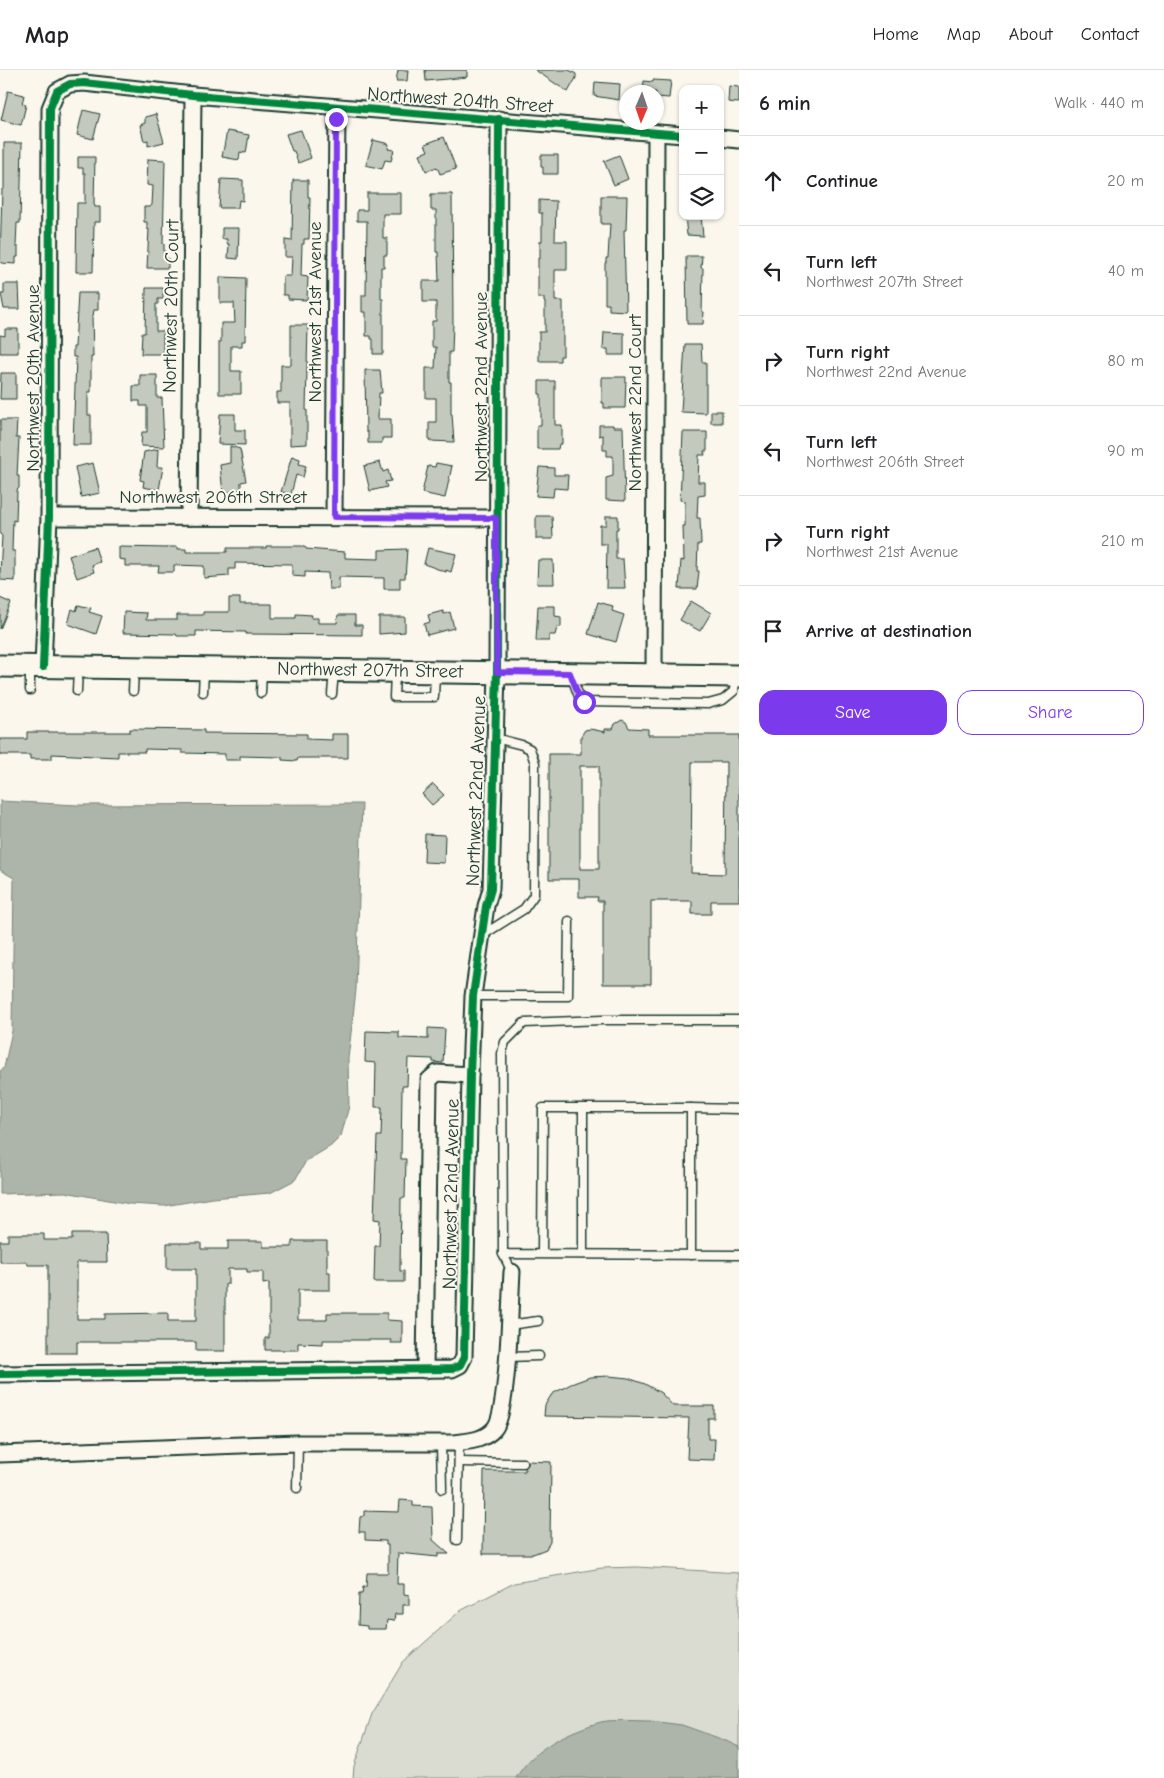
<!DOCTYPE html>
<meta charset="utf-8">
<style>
:root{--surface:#fff;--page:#f2f2f2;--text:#202124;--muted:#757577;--line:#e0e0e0;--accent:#7c3aed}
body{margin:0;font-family:"Comic Neue",sans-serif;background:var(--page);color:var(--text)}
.controls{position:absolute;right:15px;top:15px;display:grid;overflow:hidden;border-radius:10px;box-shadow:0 1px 4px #0004}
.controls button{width:45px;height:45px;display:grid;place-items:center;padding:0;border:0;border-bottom:1px solid var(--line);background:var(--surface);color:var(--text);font:25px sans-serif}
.compass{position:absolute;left:619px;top:15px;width:45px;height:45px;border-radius:50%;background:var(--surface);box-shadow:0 1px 4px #0004;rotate:182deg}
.stop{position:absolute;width:15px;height:15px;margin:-11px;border:4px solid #7c3aed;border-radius:50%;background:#fff}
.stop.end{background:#7c3aed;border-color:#fff;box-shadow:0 1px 5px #0008}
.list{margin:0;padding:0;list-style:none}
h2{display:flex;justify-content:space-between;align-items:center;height:65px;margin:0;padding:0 20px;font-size:21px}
h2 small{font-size:16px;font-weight:400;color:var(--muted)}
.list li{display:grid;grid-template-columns:32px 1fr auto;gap:15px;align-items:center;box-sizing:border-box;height:90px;padding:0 20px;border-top:1px solid var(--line)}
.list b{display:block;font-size:19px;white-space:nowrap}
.list p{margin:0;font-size:16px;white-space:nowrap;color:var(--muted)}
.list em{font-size:16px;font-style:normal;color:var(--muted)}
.actions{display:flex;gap:10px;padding:15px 20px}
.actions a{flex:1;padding:11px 0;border:1px solid var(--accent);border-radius:15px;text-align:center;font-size:18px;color:var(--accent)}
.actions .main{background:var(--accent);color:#fff}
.icon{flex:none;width:28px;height:28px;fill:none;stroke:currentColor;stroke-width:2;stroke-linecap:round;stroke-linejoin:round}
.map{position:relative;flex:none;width:739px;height:1708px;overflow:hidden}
header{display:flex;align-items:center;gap:30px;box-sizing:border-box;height:70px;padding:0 25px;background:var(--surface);border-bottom:1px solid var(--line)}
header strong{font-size:24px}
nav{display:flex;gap:28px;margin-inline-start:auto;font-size:18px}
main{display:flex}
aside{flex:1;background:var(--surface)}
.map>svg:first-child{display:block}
.green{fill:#dbdcd1;stroke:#7d8c82}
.water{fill:#adb4aa;stroke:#74847b}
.building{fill:#c4c9be;stroke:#1f3d34;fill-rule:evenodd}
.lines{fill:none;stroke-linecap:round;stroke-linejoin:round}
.lane-casing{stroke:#1f3d34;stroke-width:11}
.street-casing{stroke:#1f3d34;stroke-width:19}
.secondary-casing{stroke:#1f3d34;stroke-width:25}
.lane{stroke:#fbf7ec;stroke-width:8}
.street{stroke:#fbf7ec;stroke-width:15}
.secondary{stroke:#fbf7ec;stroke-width:21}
.cycleway-casing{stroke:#fbf7ec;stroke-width:11}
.cycleway{stroke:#00873e;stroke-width:8}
.route{stroke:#7c3aed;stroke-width:6}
.labels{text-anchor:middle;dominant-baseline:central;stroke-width:4;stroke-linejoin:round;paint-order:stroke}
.street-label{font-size:19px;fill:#1f3d34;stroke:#fbf7ec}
</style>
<header>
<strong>Map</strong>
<nav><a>Home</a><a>Map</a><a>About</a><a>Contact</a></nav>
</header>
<main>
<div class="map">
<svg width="739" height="1708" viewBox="0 0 739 1708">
<rect width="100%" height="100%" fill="#fbf7ec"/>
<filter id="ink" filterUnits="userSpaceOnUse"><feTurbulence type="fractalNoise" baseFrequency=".02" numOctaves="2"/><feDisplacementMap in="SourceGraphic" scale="10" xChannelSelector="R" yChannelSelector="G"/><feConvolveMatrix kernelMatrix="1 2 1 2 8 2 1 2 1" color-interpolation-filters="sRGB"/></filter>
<g filter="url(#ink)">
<polygon class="green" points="637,1497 739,1503 739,1708 353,1708 354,1696 372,1644 403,1592 460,1541 514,1513 602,1498"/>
<g class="water">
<polygon points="0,731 78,735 362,734 356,920 348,989 349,1036 341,1066 331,1076 306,1091 295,1110 270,1123 212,1128 164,1136 130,1134 65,1122 0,1124 0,1001 4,998 12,961 14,808 0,800"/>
<path d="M651,1651L682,1655L724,1670L739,1677V1708H516C533,1678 569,1661 601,1652C615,1649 636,1651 651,1651Z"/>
</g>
<g class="building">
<polygon points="398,0 408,0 407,11 396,11"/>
<polygon points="425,0 467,0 467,7 426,11"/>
<polygon points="535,0 569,0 576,4 576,8 568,22"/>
<polygon points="653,10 671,11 669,28 656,27 656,22 643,22 644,11 653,12"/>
<polygon points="595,12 620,14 619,30 594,26"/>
<polygon points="729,16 739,17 739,33 728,32"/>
<polygon points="8,21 24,25 22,34 26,35 21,55 1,50"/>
<polygon points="83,40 100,44 93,69 77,65"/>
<polygon points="156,44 164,72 148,76 148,70 144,71 140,55 145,53 145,47"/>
<polygon points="301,60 311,88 298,93 294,81 292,81 286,64"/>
<polygon points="227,61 249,65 246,83 240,82 239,90 222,87"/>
<polygon points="444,67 456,99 440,104 437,97 426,101 420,84 428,81 425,74"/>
<polygon points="373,70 389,74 388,79 394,80 391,91 385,90 382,99 366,95"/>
<polygon points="4,73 22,73 20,153 17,153 16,177 18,176 18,187 16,187 16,194 1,193 0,191 2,119 4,119"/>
<polygon points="541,85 558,85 558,104 543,104 543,97 541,97"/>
<polygon points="619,85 628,109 614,115 604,91"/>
<polygon points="78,87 95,87 94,133 95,137 100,137 100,152 94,152 93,202 76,202 77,133 85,133 85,103 83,103 83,98 78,98"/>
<polygon points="148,89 165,90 163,174 164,174 164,188 168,188 168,198 147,198 149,159 147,159 147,152 144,152 144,137 150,137 152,135 153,116 147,115"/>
<polygon points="221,109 243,110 243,131 239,130 238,138 219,138"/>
<polygon points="293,110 308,110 308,127 310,127 309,169 304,169 304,174 302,174 301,206 308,207 307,230 288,229 288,225 283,225 283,206 291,206 292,187 285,187 285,170 292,171"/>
<polygon points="367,123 401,123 401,144 383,144 383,168 387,168 387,185 384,185 384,197 381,197 381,229 383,229 383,284 373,284 373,269 371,269 371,266 366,266 366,242 362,242 362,225 366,225 367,151 357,151 357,140 367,140"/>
<polygon points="431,124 452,124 453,252 452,282 449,282 449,312 451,312 451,344 452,344 454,372 429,371 429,352 436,352 436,328 426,328 426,298 435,298 436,277 432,277 432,251 436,251 436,232 423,232 423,211 439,211 438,182 436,182 436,140 431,140"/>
<polygon points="601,126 627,126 626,160 624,160 626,241 609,240 609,234 605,234 605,193 606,193 606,188 608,188 610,154 601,154"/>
<polygon points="539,130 556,131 555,171 567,171 567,200 555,200 555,231 563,231 563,286 560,286 560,291 539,291 539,262 545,262 545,232 544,232 544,228 538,228 538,188 540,189 540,171 542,171 542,143 539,143"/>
<polygon points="685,146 701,146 703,166 687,165"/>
<polygon points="222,158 239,158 238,189 228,188 229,174 227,174 227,169 222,169"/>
<polygon points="686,186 702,186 701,198 703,198 702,242 704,242 703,254 687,254"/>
<polygon points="220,207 246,208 245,271 242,271 242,276 231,276 231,301 241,301 241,324 219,324 219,272 221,272 221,253 235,253 234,233 220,233"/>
<polygon points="4,214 19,214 20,239 4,239 1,224 4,224"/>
<polygon points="146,218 163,218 163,229 158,229 158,234 156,234 156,261 163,261 163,284 141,284 142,263 145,263"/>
<polygon points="78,223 98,223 98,240 94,240 93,246 92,246 93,287 91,287 91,322 88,322 88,345 91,345 91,375 73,375 76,287 73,287 73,277 75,277"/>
<polygon points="291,255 308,255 306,340 307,340 307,374 290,375 290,333 277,333 277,322 281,322 281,295 291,295"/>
<polygon points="5,259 18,259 18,283 0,283 0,265 5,266"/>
<polygon points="604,262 624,263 624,285 608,285 608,279 603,279"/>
<polygon points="685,274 701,274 702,292 706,292 706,343 681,342"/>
<polygon points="365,300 380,300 382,323 379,323 378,349 391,349 391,368 382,368 382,373 368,373 368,362 366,362"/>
<polygon points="1,303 16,303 16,329 0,329"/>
<polygon points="140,305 157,305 157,328 162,328 164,377 141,376 142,362 147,362 147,336 140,336 140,331 133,331 133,316 140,316"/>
<polygon points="602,307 626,307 625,338 604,338 604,333 602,333"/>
<polygon points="539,311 555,311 555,355 562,355 562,374 559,374 558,379 537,379 537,355 541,355 541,324 539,324"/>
<rect x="711" y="341" width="11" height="12"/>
<polygon points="220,344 235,344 235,360 245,360 245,375 218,374"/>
<polygon points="0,350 17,350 16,368 19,368 17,406 19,406 19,418 17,420 16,451 13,450 12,481 15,481 15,511 1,510 0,504 2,466 0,464"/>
<polygon points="599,355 613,355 613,357 623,357 625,431 606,430 606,408 613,406 613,386 607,386 607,380 603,380 603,365 599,366"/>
<polygon points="683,362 707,362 707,381 704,381 705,385 699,385 698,412 705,412 705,425 698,426 697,448 700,448 701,474 698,474 697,501 699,501 697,519 679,519 681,490 684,491 683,456 685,456 685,431 680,430"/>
<polygon points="230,376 240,379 246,411 241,412 241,420 223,423 220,395 230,393"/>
<polygon points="158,379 157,397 163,397 159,420 143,417 144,411 140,410 144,382"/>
<polygon points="292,386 300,389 299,394 306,396 303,407 296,405 291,424 281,422"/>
<polygon points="380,392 383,402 388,400 391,411 385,412 387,417 370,421 364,396"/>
<polygon points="93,393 100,423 81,427 75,397"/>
<polygon points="436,393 452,396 445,428 422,423 428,396 435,397"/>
<polygon points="539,397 554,398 554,405 568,405 567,419 554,418 553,427 536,426"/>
<polygon points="536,446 552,446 553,469 536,469"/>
<polygon points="606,446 618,446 618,459 616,459 616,489 623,489 625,518 606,518 607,474 600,474 600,455 606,455"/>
<polygon points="266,476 302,476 306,478 306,479 345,482 345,488 379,489 379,480 407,479 405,508 400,508 400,519 384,519 384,508 339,507 339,519 329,519 328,503 305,502 305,507 292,506 292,494 235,493 235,499 229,499 229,506 204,508 204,496 174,495 174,502 158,502 159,496 125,496 125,490 119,489 119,477 168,478 168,477 178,477 178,479 186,479 186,482 227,482 227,478 266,478"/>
<polygon points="95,477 100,492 92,495 94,502 77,508 69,486"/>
<polygon points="428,478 456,484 451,502 446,500 446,502 424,494"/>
<polygon points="538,490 553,490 554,514 537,514"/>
<polygon points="0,528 11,533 0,559"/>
<polygon points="229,528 240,528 240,534 272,534 272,548 296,548 296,544 312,545 311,548 318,548 318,553 337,553 338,545 355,545 355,555 362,555 362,565 246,564 246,562 196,561 196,566 177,566 176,564 123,563 124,542 147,543 146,550 177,550 177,545 203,545 203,542 229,542"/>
<polygon points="691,531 711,543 700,561 680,550"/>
<polygon points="598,532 613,536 612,541 624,545 616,572 588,564"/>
<polygon points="78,535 91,538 89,542 102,546 96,564 68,554 72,539 76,541"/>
<polygon points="538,536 555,536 555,546 561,547 561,557 557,557 555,565 549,565 549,571 536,571"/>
<polygon points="443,541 444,544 450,542 454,558 427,565 424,554 430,552 428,545"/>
<polygon points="379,547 405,547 405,562 379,564"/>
<path d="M622,650L626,652L629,658L648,659V665H739V831H711V844H692V831H651V914H603V831H597L598,827H579V809H549V684H581V666L585,660L590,659L605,662V659H613L615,654ZM692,692H726L725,804L691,803ZM580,696H599V799H580Z"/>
<polygon points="130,659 204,660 204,663 307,664 307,669 332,670 332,664 348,664 348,688 298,688 297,691 282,690 282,687 240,686 240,690 225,690 225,684 182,683 182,680 145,679 145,682 118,682 118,687 52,684 52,689 30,689 30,685 0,685 0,669 27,669 27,662 130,662"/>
<polygon points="433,714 444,725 432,735 422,724"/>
<polygon points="425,764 445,765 444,793 424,792"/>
<polygon points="428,958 445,959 443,993 433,992 433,989 408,988 407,1016 402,1016 401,1089 406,1089 405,1128 401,1128 400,1201 404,1201 404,1212 374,1212 375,1176 379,1176 380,1150 374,1149 377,1066 381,1066 382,1037 375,1037 376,993 365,992 366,961 399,962 399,968 428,969"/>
<polygon points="8,1164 44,1164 44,1170 72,1170 72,1164 106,1164 107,1192 77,1192 77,1249 105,1249 105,1244 168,1243 168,1251 196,1251 196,1199 167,1199 167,1173 201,1173 201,1179 228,1179 228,1171 263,1171 263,1177 292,1177 292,1171 327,1171 327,1202 330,1202 330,1220 298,1220 298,1250 327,1250 327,1243 387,1243 387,1250 402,1251 402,1273 391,1273 391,1270 323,1270 323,1274 298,1273 298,1280 265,1280 265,1268 269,1268 269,1213 263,1214 263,1202 247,1202 247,1199 228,1199 228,1214 225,1214 225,1281 196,1281 196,1272 77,1272 77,1283 48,1283 48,1195 28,1195 27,1192 0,1192 0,1171 8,1171"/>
<polygon points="609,1306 628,1308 645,1314 661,1323 673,1336 714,1336 714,1348 708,1348 708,1369 715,1369 714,1390 687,1389 689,1348 544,1346 545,1335 552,1324 571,1314 590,1307"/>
<polygon points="528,1391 551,1392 550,1472 546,1479 533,1484 483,1484 484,1401 525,1401 525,1398 528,1395"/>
<polygon points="400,1430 413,1431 413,1436 432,1437 433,1470 449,1484 438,1484 438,1487 398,1483 397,1514 404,1514 404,1524 409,1525 409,1535 403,1535 403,1544 395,1544 394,1551 387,1550 386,1559 367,1559 367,1556 358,1555 359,1524 362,1524 363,1517 366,1517 367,1503 388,1503 388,1475 386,1475 386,1471 365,1470 365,1462 359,1462 360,1447 364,1446 364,1441 399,1442"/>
</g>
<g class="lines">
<g class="lane-casing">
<g id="lane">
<polyline points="395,603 394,627 434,627 435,603"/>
<polyline points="571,605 580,629 584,632 708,634 723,630 734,621 735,608"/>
<polyline points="30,620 30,599"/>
<polyline points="77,621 78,599"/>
<polyline points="133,621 134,600"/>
<polyline points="203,622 204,601"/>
<polyline points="261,623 262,601"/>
<polyline points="332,624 334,602"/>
<polyline points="481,866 524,839 534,825 535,693 530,679 522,675 495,668"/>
<polyline points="473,926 568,926 569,851"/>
<polyline points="739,950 602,950 524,953 505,972 502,983 503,1184 739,1185"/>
<polyline points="583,1038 583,1184"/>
<polyline points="542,1183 543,1038 691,1038"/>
<polyline points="503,1184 512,1202"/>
<polyline points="691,1185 691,1038 739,1039"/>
<polyline points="509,1255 538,1251"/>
<polyline points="507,1287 539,1286"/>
<polyline points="441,1373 442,1419"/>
<polyline points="459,1392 523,1393"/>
<polyline points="297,1418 298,1373"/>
<polyline points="457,1470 459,1372"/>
</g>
</g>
<g class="street-casing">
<g id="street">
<polyline points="720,68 739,70"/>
<polyline points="49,447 496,448"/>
<polyline points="189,447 193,25"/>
<polyline points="334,447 337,37"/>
<polyline points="43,597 49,447 50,38 57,21 70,14 84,13 193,25 683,65"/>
<polyline points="654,604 656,63"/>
<polyline points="425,1300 429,1010 437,1003 470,1005"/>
<polyline points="0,1304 452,1299 460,1295 464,1287 470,1005 473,926 486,836 491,819 497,602 499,49"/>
<path d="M0,1384L298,1373H454C469,1371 483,1371 494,1359C509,1343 510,1229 512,1202"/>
</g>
</g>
<g class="secondary-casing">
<polyline id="secondary" points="0,596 739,606"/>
</g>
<use href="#lane" class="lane"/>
<use href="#street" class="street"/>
<use href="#secondary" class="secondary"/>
<g class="cycleway-casing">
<g id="cycleway">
<polyline points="43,597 49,447 50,38 57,21 70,14 84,13 193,25 683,65"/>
<polyline points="0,1304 452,1299 460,1295 464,1287 470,1005 473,926 486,836 491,819 497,602 499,49"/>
</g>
</g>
<use href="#cycleway" class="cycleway"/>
</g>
</g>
<g class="lines" filter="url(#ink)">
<polyline class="route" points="336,49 334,447 496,448 497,602 570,603 580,629 584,632"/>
</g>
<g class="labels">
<g class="street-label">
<text transform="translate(460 30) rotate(4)">Northwest 204th Street</text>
<text transform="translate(171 236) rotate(-89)">Northwest 20th Court</text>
<text transform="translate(315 242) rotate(-90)">Northwest 21st Avenue</text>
<text transform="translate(33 308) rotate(-90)">Northwest 20th Avenue</text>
<text transform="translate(481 317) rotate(-90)">Northwest 22nd Avenue</text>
<text transform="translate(635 333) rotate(-90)">Northwest 22nd Court</text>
<text x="213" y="427">Northwest 206th Street</text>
<text transform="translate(370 600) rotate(1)">Northwest 207th Street</text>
<text transform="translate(476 721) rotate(-88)">Northwest 22nd Avenue</text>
<text transform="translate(451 1124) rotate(-89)">Northwest 22nd Avenue</text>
</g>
</g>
</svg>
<div class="controls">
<button>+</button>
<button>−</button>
<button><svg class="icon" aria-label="layers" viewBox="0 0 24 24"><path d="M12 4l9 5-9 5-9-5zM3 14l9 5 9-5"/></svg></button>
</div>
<svg class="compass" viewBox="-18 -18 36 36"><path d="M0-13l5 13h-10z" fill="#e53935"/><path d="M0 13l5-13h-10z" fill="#757577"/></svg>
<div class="stop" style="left:584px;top:632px"></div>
<div class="stop end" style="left:336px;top:49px"></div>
</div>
<aside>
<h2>6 min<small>Walk · 440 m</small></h2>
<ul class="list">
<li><svg class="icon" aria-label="ahead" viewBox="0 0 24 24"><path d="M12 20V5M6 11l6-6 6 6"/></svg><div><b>Continue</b></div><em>20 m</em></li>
<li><svg class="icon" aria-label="left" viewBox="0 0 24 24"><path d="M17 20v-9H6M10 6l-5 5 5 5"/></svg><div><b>Turn left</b><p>Northwest 207th Street</p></div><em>40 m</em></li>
<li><svg class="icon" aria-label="right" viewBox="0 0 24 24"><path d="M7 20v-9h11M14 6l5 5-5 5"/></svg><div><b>Turn right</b><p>Northwest 22nd Avenue</p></div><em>80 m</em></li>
<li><svg class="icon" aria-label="left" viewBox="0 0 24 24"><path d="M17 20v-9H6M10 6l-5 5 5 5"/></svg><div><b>Turn left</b><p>Northwest 206th Street</p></div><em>90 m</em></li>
<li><svg class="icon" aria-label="right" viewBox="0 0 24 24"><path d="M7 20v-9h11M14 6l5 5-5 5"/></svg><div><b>Turn right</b><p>Northwest 21st Avenue</p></div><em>210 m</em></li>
<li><svg class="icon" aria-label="arrive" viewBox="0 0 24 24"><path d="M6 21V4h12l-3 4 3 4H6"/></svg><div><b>Arrive at destination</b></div></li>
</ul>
<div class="actions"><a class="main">Save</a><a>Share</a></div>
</aside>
</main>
